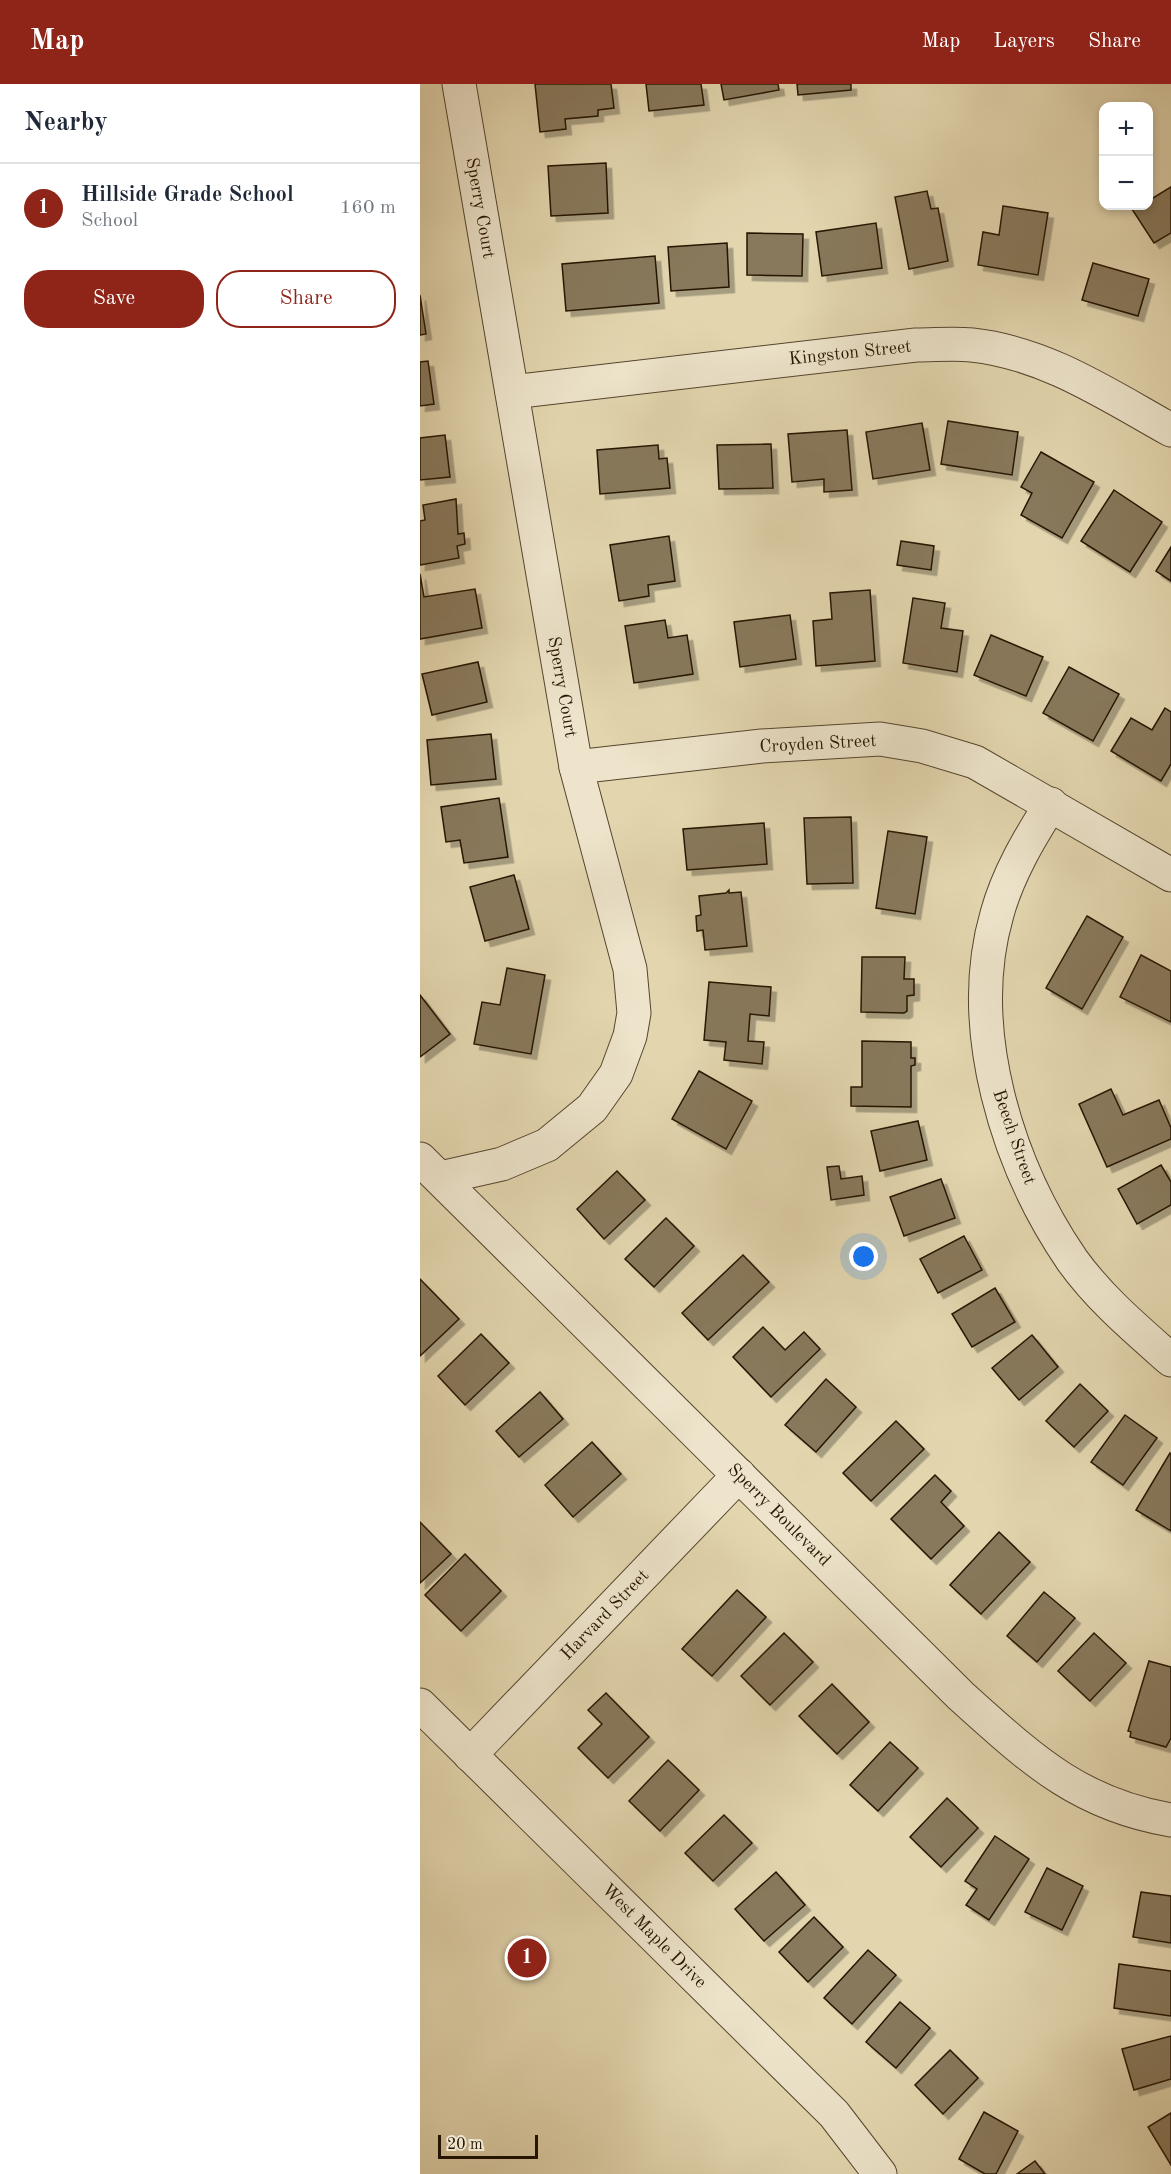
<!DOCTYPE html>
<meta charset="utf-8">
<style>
:root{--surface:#fff;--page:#f2f2f3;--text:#1f2937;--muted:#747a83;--line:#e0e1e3;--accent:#8f2418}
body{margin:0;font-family:"Old Standard TT",serif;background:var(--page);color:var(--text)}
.controls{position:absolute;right:18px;top:18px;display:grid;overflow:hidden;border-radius:12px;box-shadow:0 3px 9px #0003}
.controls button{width:54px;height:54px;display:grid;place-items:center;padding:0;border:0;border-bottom:2px solid var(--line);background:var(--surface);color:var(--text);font:30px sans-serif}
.scale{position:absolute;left:18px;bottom:15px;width:100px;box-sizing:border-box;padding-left:6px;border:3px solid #261503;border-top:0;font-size:16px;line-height:21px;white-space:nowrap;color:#261503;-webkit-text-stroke:4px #ede4cb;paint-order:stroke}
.you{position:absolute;left:444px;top:1173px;width:21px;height:21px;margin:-15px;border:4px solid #fff;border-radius:50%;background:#1a73e8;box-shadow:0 0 0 9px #1a73e833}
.badge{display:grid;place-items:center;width:39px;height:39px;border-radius:50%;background:var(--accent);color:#fff;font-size:20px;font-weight:700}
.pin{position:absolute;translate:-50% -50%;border:3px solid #fff;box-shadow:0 2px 6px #0006}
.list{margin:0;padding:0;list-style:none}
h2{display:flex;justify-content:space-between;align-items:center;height:78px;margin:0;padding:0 24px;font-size:26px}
h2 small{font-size:20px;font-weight:400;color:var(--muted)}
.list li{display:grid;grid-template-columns:39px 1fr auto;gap:18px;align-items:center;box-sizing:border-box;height:90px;padding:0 24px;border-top:2px solid var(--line)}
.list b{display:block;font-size:22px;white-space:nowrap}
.list p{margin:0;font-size:20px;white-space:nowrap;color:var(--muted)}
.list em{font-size:20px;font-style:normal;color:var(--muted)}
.actions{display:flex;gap:12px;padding:18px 24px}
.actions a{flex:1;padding:14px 0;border:2px solid var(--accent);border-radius:24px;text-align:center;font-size:21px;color:var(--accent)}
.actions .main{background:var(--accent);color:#fff}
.map{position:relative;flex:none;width:751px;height:2090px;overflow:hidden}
header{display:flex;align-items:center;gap:36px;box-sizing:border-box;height:84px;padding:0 30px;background:var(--accent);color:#fff}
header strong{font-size:28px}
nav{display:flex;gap:33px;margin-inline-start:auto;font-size:21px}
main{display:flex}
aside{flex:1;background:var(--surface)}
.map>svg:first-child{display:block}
.building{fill:#88795c;stroke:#261503;stroke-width:1.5;filter:url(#shadow)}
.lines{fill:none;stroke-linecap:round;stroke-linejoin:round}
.minor-casing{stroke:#55452e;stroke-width:35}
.minor{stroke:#ede4cb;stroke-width:33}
.labels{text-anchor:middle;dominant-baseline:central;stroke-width:4.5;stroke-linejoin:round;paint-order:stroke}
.street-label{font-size:18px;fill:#261503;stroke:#ede4cb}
</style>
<header>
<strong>Map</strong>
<nav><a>Map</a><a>Layers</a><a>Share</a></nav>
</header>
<main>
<aside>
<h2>Nearby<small></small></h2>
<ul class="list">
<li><span class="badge">1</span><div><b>Hillside Grade School</b><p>School</p></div><em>160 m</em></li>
</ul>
<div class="actions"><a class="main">Save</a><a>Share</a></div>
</aside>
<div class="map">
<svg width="751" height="2090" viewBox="0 0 751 2090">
<defs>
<filter id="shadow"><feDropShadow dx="5.5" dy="5.5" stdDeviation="0" flood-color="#0004"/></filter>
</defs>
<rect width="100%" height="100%" fill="#e3d6af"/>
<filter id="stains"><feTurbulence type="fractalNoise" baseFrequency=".00333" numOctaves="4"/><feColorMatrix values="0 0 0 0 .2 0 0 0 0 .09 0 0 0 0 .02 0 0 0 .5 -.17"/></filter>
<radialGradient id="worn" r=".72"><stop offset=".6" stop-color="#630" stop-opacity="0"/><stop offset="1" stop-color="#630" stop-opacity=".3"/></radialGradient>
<g class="building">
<polygon points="115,0 191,0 194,24 178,26 178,32 145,35 146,45 120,48"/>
<polygon points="226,0 281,0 284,21 229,27"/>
<polygon points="301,0 358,0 359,6 304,16"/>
<polygon points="377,0 431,0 431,6 378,11"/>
<polygon points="186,79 188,129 131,132 128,82"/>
<polygon points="751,103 751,149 734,159 710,122 728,122 728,117"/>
<polygon points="507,107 511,125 518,124 528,177 489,185 475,113"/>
<polygon points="583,122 628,129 618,191 558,181 563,148 579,151"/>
<polygon points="456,139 462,184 402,192 396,148"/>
<polygon points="327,149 383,150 382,192 327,191"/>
<polygon points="307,159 309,203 251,207 248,163"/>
<polygon points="235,172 239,219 146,227 142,180"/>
<polygon points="673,179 729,195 718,232 662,216"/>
<polygon points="0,211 6,250 0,251"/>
<polygon points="8,277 14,320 0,322 0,278"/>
<polygon points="528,337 598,348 592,391 521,380"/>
<polygon points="502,339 510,386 453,395 446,348"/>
<polygon points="427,346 432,406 404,408 404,395 372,398 368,350"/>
<polygon points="25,351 30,393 0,396 0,354"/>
<polygon points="351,360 353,404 299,405 297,361"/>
<polygon points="238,361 239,375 247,374 250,404 180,410 177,366"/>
<polygon points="621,368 674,398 642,454 601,431 612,409 601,403"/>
<polygon points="694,406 742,438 710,488 661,457"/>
<polygon points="36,415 38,450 44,449 45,460 37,462 39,474 0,481 0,437 5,436 3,421"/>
<polygon points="249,452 255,497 228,501 229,512 199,517 190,461"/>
<polygon points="481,457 514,462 511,486 477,481"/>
<polygon points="751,463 751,497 736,487"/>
<polygon points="0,490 4,513 55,505 62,544 0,555"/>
<polygon points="450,506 455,577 396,582 393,537 412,535 410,509"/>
<polygon points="493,514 525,519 521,544 543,547 537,588 483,579"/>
<polygon points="370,531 376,575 320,583 314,538"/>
<polygon points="245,536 248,554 267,551 273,590 214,599 205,542"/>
<polygon points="571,551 623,573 606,612 554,591"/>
<polygon points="58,578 67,618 12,631 2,590"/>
<polygon points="649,583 699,610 673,657 623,629"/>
<polygon points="745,624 751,628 751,680 741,697 691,667 711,634 732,646"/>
<polygon points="71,650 76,695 11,701 7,656"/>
<polygon points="79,714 88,773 44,779 40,756 26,758 21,723"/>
<polygon points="431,733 433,799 387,800 384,734"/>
<polygon points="344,739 347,780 267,786 263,745"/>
<polygon points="468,747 507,753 495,830 456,824"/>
<polygon points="94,791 109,845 65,857 50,803"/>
<polygon points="309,806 309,809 321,808 327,862 285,866 283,846 277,847 276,832 281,831 279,812 306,809"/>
<polygon points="667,832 703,853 662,925 626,904"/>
<polygon points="721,871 751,887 751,938 700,913"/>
<polygon points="442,873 485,873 484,895 494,895 494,911 487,912 487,927 484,929 441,928"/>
<polygon points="87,884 125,891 111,970 54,960 62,918 80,921"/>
<polygon points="289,898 351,903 349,932 330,930 328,957 344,958 342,980 304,976 306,958 284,956"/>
<polygon points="0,911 30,950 0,973"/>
<polygon points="442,957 491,958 491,974 495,974 495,981 491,982 491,1023 431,1022 431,1003 442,1003"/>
<polygon points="279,987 332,1017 306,1065 252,1035"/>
<polygon points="691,1005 703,1031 739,1016 751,1044 751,1055 687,1083 659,1020"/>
<polygon points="498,1037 507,1076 460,1087 451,1047"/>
<polygon points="741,1081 751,1098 751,1121 717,1140 698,1105"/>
<polygon points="419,1082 421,1095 442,1092 444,1111 411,1116 407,1083"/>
<polygon points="197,1087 225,1116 184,1155 157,1125"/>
<polygon points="521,1095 535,1134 484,1152 470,1113"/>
<polygon points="246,1134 274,1162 234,1203 205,1175"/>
<polygon points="544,1152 562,1186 518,1209 500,1175"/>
<polygon points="323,1171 349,1198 288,1256 262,1229"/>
<polygon points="0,1195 39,1235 0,1272"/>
<polygon points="575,1204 595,1238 552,1263 532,1230"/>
<polygon points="343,1243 365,1266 384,1248 400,1265 351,1313 313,1273"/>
<polygon points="61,1250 89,1279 45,1321 18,1292"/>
<polygon points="612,1251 638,1283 599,1316 572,1284"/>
<polygon points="406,1295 436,1323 396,1368 365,1341"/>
<polygon points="660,1300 688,1327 654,1363 626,1337"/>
<polygon points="120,1308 143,1335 99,1373 76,1347"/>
<polygon points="705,1331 737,1354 703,1401 671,1378"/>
<polygon points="476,1337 504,1365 451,1417 423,1389"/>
<polygon points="172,1358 201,1390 153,1433 125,1401"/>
<polygon points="750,1369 751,1370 751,1447 716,1426"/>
<polygon points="515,1391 531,1407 521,1418 544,1442 511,1475 471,1435"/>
<polygon points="0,1438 31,1470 0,1499"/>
<polygon points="579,1448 610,1478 561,1530 530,1501"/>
<polygon points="45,1470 81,1507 41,1547 5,1511"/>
<polygon points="317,1506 346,1533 292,1592 262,1565"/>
<polygon points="624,1508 655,1534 617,1578 587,1552"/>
<polygon points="364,1549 393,1578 350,1621 321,1592"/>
<polygon points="674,1549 706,1579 670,1617 638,1587"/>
<polygon points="729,1577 751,1583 751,1654 746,1663 710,1653 711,1648 708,1647"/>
<polygon points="412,1600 449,1638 417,1670 379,1632"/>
<polygon points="186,1609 229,1653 188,1694 158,1664 182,1640 168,1626"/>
<polygon points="470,1658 498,1684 458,1727 430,1701"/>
<polygon points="248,1676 279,1706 240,1747 209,1717"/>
<polygon points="527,1714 558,1744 521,1783 490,1753"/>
<polygon points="304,1731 332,1759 293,1797 265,1769"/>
<polygon points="575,1752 609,1775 569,1836 546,1821 557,1805 545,1797"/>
<polygon points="627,1784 663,1802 642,1846 605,1828"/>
<polygon points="356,1788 385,1821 344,1857 315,1825"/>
<polygon points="721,1808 751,1812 751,1859 713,1853"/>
<polygon points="394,1833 423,1863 388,1898 359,1868"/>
<polygon points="448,1866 476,1891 432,1940 404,1914"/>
<polygon points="699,1880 751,1887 751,1932 694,1924"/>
<polygon points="480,1918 510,1944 476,1984 446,1958"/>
<polygon points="751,1952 751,1995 714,2006 702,1965"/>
<polygon points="530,1966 558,1994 523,2030 495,2001"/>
<polygon points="564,2028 598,2047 576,2090 565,2090 539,2075"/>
<polygon points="751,2029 751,2081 728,2043"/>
<polygon points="615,2077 625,2090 597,2090"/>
</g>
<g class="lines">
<g class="minor-casing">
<g id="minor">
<path d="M92,308L496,261C515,261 534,259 552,261C626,269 688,311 751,346"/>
<polyline points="156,683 342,662 460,655 502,662 555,678 751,791"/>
<path d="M631,720C609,755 588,790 577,830C544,944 587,1081 652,1176C680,1215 716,1245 751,1276"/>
<path d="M0,1075L541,1612C609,1673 657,1720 751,1736"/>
<polyline points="20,1094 82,1080 127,1061 172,1024 196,990 210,952 214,929 210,885 156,683 39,0"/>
<polyline points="0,1621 414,2030 460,2090"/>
<polyline points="50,1671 319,1391"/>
</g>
</g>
<use href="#minor" class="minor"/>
</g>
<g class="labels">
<g class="street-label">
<text transform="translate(60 124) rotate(80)">Sperry Court</text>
<text transform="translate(430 269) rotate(-6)">Kingston Street</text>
<text transform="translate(142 603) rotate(80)">Sperry Court</text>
<text transform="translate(398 660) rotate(-3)">Croyden Street</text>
<text transform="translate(594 1053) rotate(71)">Beech Street</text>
<text transform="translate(359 1431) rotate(45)">Sperry Boulevard</text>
<text transform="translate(185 1531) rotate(-46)">Harvard Street</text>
<text transform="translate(234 1852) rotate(45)">West Maple Drive</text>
</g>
</g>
<rect width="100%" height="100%" filter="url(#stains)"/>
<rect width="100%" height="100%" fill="url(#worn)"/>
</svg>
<div class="controls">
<button>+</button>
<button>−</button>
</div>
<div class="scale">20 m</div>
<div class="you"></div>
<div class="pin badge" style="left:107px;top:1874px">1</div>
</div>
</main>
